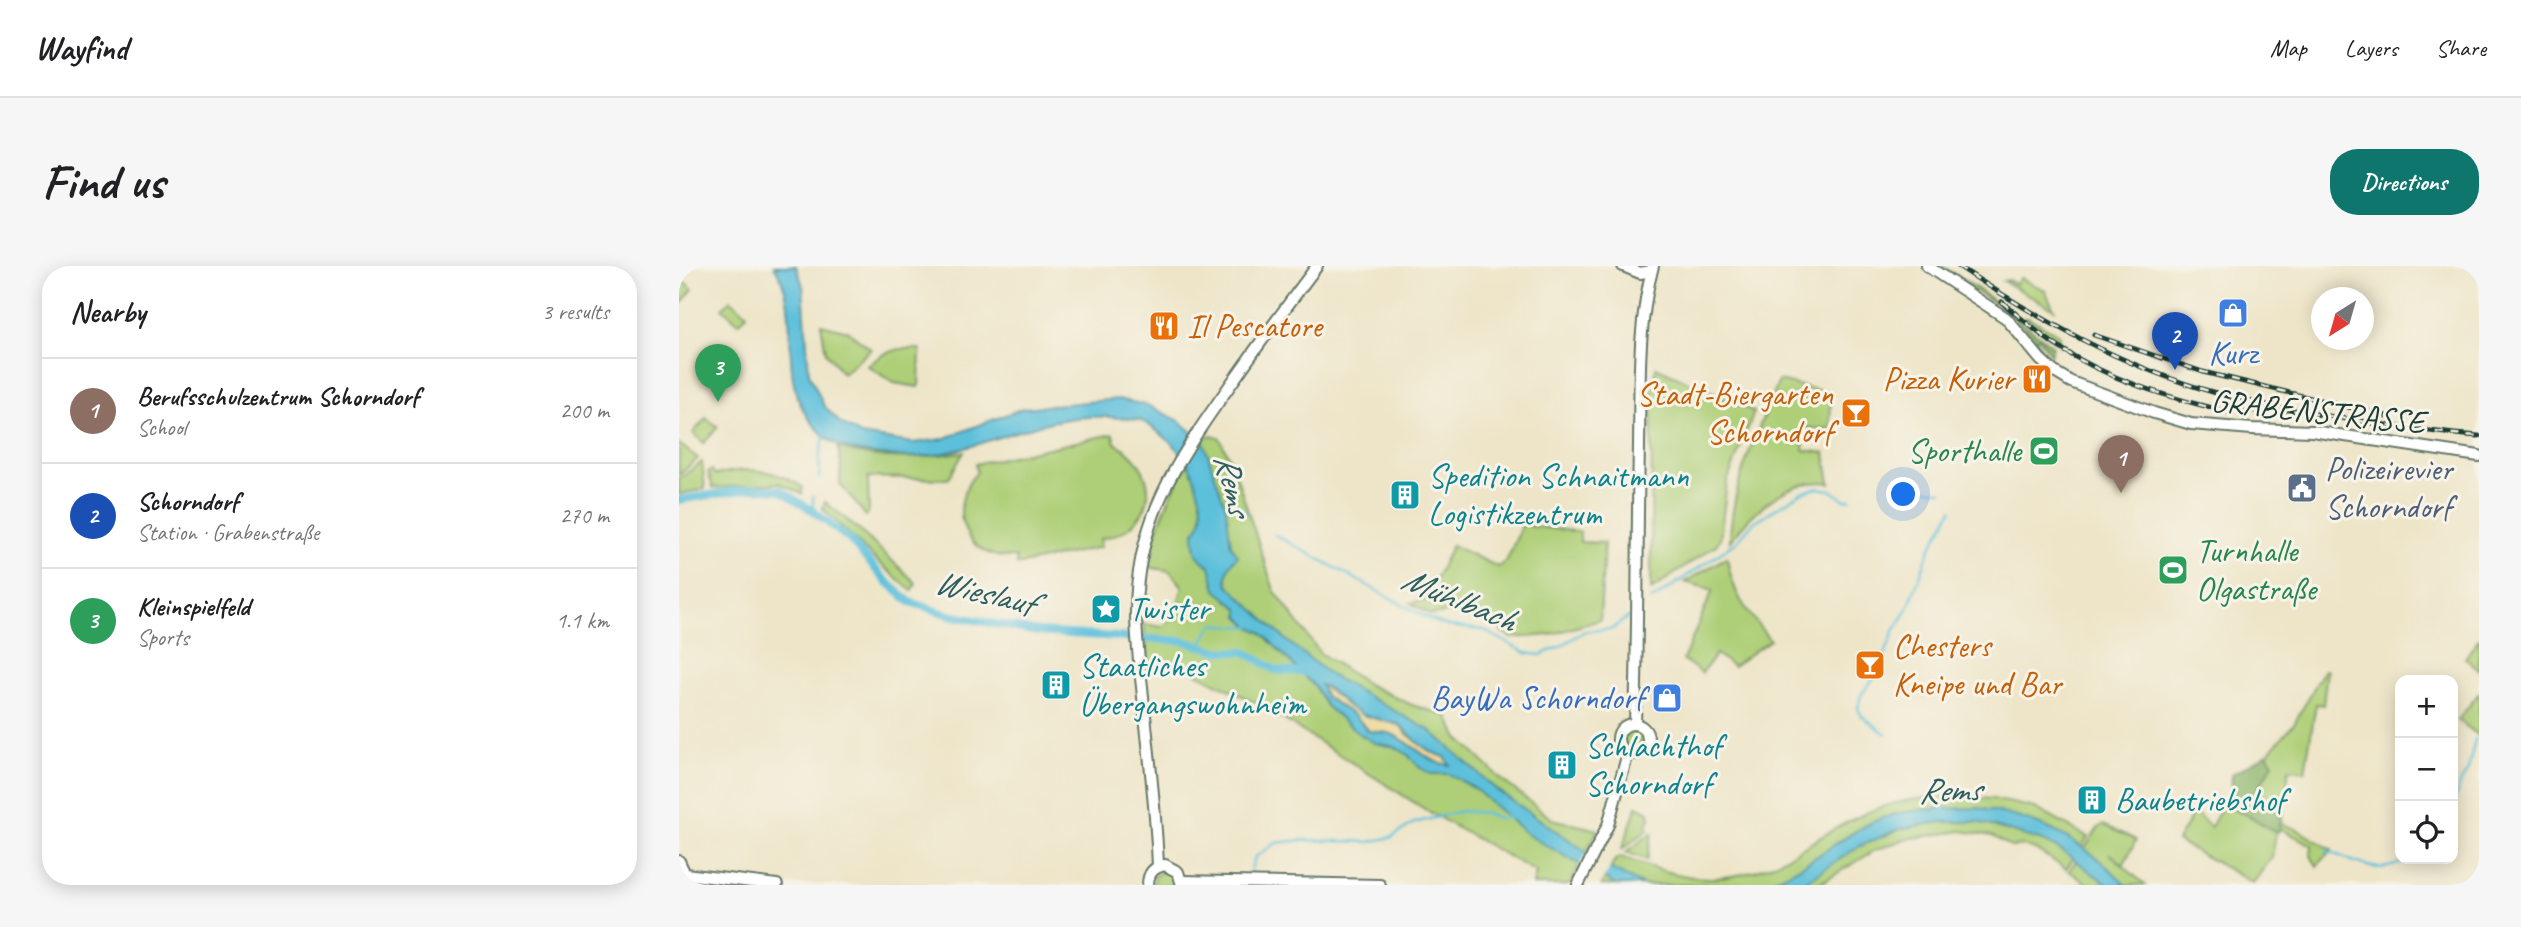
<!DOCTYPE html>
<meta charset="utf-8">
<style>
:root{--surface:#fff;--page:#f6f6f6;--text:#202124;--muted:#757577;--line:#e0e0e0;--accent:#0f766e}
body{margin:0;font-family:Caveat,sans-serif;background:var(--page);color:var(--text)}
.controls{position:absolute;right:21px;bottom:21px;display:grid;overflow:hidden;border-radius:14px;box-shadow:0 4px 18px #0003}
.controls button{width:63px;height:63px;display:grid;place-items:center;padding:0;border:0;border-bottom:2px solid var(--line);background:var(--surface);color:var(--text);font:35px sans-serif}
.compass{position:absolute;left:1632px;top:21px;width:63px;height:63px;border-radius:50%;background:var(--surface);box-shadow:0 4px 18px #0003;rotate:217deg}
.you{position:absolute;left:1225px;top:229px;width:24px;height:24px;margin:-18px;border:5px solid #fff;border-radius:50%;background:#1a73e8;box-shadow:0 0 0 10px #1a73e833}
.badge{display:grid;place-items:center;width:46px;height:46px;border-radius:50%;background:var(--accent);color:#fff;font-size:23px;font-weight:700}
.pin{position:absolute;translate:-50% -58px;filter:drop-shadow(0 2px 4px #0008)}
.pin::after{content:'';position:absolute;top:37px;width:24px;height:21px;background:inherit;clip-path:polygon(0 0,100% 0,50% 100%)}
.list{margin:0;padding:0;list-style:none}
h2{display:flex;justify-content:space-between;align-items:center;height:91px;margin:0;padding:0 28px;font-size:30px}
h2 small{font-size:23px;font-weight:400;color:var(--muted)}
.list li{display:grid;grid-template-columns:46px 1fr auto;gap:21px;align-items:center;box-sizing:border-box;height:105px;padding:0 28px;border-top:2px solid var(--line)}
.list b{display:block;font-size:26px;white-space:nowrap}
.list p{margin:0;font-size:23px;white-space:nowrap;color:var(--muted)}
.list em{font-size:23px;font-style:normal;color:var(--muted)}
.icon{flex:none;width:38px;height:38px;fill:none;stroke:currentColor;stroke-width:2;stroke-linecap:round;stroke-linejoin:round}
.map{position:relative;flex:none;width:1800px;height:619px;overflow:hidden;border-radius:28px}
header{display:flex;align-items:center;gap:42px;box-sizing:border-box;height:98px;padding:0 35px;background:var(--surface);border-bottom:2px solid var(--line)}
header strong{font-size:33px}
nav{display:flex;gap:38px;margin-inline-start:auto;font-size:24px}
.intro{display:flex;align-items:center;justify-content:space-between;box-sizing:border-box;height:168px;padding:0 42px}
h1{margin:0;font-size:49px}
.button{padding:18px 32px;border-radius:28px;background:var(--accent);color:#fff;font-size:24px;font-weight:700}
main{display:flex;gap:42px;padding:0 42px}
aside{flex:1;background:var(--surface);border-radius:28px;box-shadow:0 4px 18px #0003}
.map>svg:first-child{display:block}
.green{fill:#aecf77;stroke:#668656;stroke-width:2}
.forest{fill:#8ab268;stroke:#54784e;stroke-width:2}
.sand{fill:#eeda9e;stroke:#868c69;stroke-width:2}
.water{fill:#5dc0db;stroke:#3e7e88;stroke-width:2;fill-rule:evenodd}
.pier{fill:#eee5c8}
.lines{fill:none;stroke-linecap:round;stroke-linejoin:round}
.stream{stroke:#5dc0db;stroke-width:2.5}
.canal{stroke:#5dc0db;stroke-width:8}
.secondary-casing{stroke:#677868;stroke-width:14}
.secondary{stroke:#fff;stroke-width:10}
.rail-casing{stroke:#1f3d34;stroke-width:5}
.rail{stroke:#f7f3e8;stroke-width:2.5;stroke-dasharray:8;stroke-linecap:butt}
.labels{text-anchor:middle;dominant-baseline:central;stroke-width:6;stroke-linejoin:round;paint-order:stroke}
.food-label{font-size:33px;fill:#c56008;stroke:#f7f3e8;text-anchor:start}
.shop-label{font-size:33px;fill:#366cbe;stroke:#f7f3e8}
.street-label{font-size:33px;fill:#1f3d34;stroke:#f7f3e8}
.leisure-label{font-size:33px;fill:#27864d;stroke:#f7f3e8;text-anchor:end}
.service-label{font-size:33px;fill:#4e5e75;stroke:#f7f3e8;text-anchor:start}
.culture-label{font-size:33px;fill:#0d838f;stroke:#f7f3e8;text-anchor:start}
.water-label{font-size:35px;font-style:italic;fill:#2e5e5e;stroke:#f7f3e8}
</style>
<header>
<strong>Wayfind</strong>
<nav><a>Map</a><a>Layers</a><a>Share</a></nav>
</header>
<div class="intro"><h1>Find us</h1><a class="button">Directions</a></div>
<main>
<aside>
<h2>Nearby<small>3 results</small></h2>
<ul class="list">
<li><span class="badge" style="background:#8d6e63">1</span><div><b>Berufsschulzentrum Schorndorf</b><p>School</p></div><em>200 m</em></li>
<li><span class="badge" style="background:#1a4fb4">2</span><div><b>Schorndorf</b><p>Station · Grabenstraße</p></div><em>270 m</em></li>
<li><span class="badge" style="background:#2e9e5b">3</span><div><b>Kleinspielfeld</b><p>Sports</p></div><em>1.1 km</em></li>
</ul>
</aside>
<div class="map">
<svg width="1800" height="619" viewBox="0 0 1800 619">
<rect width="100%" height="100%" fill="#f7f3e8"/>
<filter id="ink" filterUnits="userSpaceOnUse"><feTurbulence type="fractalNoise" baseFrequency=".0143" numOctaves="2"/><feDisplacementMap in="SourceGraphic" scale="14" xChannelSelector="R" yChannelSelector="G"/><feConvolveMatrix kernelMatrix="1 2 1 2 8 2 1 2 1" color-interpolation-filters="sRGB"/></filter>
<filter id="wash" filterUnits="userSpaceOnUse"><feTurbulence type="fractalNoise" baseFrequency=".00686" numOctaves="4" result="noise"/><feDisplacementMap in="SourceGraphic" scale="28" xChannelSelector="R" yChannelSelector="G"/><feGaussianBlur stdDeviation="1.57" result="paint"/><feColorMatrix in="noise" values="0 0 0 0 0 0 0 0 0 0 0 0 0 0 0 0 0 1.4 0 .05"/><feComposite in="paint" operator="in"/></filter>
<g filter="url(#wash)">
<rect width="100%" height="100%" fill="#eee5c8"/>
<g class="green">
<polygon points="1257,0 1263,0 1302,25 1347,59 1345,61 1317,38"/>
<polygon points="0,11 14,23 0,40"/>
<polygon points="1341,12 1366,24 1375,43 1324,15 1329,14 1337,18"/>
<polygon points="52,34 68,48 60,57 43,42"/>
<polygon points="1346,51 1349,51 1380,69 1381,79"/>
<polygon points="142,58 169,65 192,83 164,108 147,87"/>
<polygon points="220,83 241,83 240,121 215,117 189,100 203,89"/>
<polygon points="977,101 1075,146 1048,216 1041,273 1037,279 972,324 973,133"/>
<path d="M1100,115L1152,127L1151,163L1127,162L1124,184L1146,187L1151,217C1110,211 1073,245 1051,276C1052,218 1078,167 1100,115Z"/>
<path d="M1559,136L1638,150C1612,154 1583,145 1559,136Z"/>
<polygon points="27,152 39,161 25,177 14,167"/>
<path d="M434,168L436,177C471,195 484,240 446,264C439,269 430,271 421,273L422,281L338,299L337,291C286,296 265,242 298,206L296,198Z"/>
<path d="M532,169L540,171L553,197L595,324L641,387L690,419L733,439L769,450L778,471L823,514L873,553L919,564L890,619H854L857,606L750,546L587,442L512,404L470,402L465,358L483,361L494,352L504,321L491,305L469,301C479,249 496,217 524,172Z"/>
<polygon points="0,178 19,192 0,209"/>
<path d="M159,182C205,196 239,192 285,186L269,213L189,211L190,246L187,250L161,218L162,197Z"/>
<polygon points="23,196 26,223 0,228 0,213"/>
<path d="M33,204L36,209C66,201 97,203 123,221V228L100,217L34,222L29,206Z"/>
<polygon points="146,236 180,264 237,317 233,325 199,296 144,243"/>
<polygon points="843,259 901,266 901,276 925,277 921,354 870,369 833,372 823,366 819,360 784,345 751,349 732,337 746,334 773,279 819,301 828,294"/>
<path d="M1048,291C1053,329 1068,345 1091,374L1054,400L1037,388L1023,407L1004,394L1034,324L1006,316Z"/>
<polygon points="1800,372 1800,404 1786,392"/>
<polygon points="1645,404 1648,405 1644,439 1637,438 1626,505 1610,503 1603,552 1578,524 1594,497 1588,488 1615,458"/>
<polygon points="1800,427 1800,470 1779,454"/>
<circle cx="953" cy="473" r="10"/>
<path d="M1267,530L1314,533L1356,542L1409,571L1387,603L1359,585L1344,580L1332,581L1313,570L1283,565L1226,573L1197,584L1138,619H922L936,594L942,591C971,601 1004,613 1036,612C1100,608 1129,573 1183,549C1209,536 1238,532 1267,530Z"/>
<polygon points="1544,539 1572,551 1597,567 1593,591 1574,617 1498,575 1515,546 1532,561"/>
<polygon points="958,540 970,546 971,553 967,559 970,563 943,583"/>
<polygon points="1602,557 1619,564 1653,584 1638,600 1632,590 1633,579 1602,563 1599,559"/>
<polygon points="1424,559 1457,574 1445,598 1430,587 1466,619 1410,619 1390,605 1420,561"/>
<polygon points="973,567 968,594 947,586"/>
<polygon points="487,604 494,608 498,619 474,619 476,609"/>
</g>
<g class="forest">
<polygon points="1347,59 1374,80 1371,89 1360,72 1356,72 1363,85 1359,84 1345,61"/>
<polygon points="1588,488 1594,497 1578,524 1603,552 1600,559 1602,563 1597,567 1572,551 1544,539 1548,532 1552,531 1553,508"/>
</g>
<path class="sand" d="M640,418L684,449L721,459L728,468L752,486L766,491L772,499C747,497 734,476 712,468C706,466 697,466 690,465L676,450L647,431Z"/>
<g class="water">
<path d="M95,0H117L124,20L130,108L145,140L161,157L182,169L234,177L264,173L344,142L440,133L470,140L499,154L524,174L547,242L552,279L559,290C549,299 546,306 549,319L607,374L651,409L752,465L819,525L934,604L964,619H937L849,569L796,523L770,508H752L740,501L729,489L716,481L696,477L682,469L647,440L635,420L582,366L571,361L560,350V343L537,324L531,300C515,291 516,283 515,266C531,249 520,231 515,211C509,194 498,180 484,170C477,165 470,157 462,155C456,153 448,153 441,152C369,143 316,180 249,190C226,193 170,188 151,175C145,171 141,165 136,160C93,115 127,47 95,0ZM641,419L647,421L670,441L684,449L721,459L739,477L752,486L766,491L771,499C746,497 734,476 712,468C706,466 697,466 690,465L676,450L647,431Z"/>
<path d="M1299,542C1361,553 1404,573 1447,619H1429L1384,585L1364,575L1299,556H1262L1221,563L1181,580L1129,614L1118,619H1075C1122,610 1155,573 1198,554C1230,541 1265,543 1299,542Z"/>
</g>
<polygon class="pier" points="908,586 932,600 923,616 899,602"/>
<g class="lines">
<g class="stream">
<polyline points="140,212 141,187 146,168"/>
<polyline points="1227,225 1245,223 1263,225"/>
<polyline points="134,231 134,245"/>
<polyline points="550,232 568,248"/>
<polyline points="596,269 750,353 769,360 805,364 847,387 861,389 880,381 906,365 933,363 949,351"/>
<polyline points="973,334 1056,277 1075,256 1122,227 1138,222 1152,224 1166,234 1172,233"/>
<path d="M521,380L533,359C548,357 558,363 574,360"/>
<polyline points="1207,468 1182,449 1179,442 1182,429 1200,405 1215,365 1228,345 1251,283 1273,243"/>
<polyline points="1258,539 1267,544"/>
<polyline points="1774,540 1782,516 1789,504 1796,473"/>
<path d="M1647,585C1676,594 1699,613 1728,593"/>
<polyline points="573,612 572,603 576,591 597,577 623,574 690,576 713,571 735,557 782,545 806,547 822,553 833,551"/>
</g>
<polyline class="canal" points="0,234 74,222 101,224 134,245 170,273 205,313 231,336 270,349 359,366 505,375 539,385 566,386 596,404 632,407"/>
</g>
</g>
<g filter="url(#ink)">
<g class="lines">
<g class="secondary-casing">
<g id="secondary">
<polyline points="944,0 961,7 972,5"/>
<polyline points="1248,0 1327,52 1361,93 1374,105 1392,116 1475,147 1512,158 1573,163 1633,165 1800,190"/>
<path d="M956,457C959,365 958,273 960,180C961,120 958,59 974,0"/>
<circle cx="954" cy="473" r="15"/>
<polyline points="0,595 6,608 1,619"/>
<path d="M479,601C477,541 469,481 463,421C460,396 457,371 457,347C457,255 497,196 547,125C577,82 607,41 638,0"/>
<polyline points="6,608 98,619"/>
<polyline points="503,615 701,619"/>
<path d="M469,619C469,607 475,601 486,599L499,606L503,619"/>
<polyline points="899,619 929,559 949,487"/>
</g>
</g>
<use href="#secondary" class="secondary"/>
<g class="rail-casing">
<g id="rail">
<path d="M1279,0C1359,53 1444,101 1537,127C1579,139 1624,146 1668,153C1712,160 1755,167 1800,170"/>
<path d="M1323,36C1341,51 1358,67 1378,80C1430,114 1490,132 1550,146"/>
<polyline points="1415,69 1524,106 1711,151"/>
</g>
</g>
<use href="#rail" class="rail"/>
</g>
</g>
<defs>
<g id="shop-square" transform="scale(1.575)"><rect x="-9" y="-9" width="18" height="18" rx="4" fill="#3f7fe0" stroke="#f7f3e8"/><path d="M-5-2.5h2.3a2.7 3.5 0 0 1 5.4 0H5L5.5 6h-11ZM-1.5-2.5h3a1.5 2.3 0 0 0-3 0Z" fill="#fff"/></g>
<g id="restaurant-square" transform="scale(1.575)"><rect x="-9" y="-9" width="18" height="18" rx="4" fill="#e8710a" stroke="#f7f3e8"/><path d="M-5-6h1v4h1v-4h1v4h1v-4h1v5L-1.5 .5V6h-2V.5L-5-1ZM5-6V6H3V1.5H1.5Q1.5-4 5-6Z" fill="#fff"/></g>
<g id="bar-square" transform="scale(1.575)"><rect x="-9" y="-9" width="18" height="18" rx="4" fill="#e8710a" stroke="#f7f3e8"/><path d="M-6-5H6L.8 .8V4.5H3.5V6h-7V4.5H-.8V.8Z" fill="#fff"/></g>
<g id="stadium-square" transform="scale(1.575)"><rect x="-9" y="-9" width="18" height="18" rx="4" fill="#2e9e5b" stroke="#f7f3e8"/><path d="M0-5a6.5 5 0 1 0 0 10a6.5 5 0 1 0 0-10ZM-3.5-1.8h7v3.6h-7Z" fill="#fff"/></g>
<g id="civic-square" transform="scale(1.575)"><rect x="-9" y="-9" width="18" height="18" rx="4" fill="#5c6f8a" stroke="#f7f3e8"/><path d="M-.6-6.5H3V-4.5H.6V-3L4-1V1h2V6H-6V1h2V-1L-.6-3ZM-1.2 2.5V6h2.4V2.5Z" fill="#fff"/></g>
<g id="building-square" transform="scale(1.575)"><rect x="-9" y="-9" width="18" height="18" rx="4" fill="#0f9aa8" stroke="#f7f3e8"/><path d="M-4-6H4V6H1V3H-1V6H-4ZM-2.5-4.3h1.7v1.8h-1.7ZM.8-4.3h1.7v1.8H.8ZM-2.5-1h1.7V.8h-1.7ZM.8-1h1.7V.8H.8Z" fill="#fff"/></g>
<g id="sight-square" transform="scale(1.575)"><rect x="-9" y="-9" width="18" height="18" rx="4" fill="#0f9aa8" stroke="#f7f3e8"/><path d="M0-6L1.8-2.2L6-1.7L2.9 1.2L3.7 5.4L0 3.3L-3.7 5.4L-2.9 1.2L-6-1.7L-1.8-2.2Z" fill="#fff"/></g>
</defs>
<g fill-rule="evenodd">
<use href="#shop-square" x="1554" y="47"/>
<use href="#restaurant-square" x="485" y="60"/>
<use href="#restaurant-square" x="1358" y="113"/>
<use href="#bar-square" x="1177" y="147"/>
<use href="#stadium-square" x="1365" y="185"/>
<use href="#civic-square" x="1623" y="222"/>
<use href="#building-square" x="726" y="229"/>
<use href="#stadium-square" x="1494" y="304"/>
<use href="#sight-square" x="427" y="343"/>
<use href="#bar-square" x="1191" y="399"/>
<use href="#building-square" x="377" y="419"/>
<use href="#shop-square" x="988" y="432"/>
<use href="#building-square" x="883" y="499"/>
<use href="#building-square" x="1413" y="534"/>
</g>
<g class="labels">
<g class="food-label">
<text x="508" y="60">Il Pescatore</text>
<text x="1335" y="113" text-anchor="end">Pizza Kurier</text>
<text x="1154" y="128" text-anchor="end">Stadt-Biergarten<tspan x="1154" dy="38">Schorndorf</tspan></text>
<text x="1214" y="380">Chesters<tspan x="1214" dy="38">Kneipe und Bar</tspan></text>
</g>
<g class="shop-label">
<text x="1554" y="87">Kurz</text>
<text x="965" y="432" text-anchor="end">BayWa Schorndorf</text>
</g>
<g class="street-label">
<text transform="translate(1639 145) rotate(6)">GRABENSTRASSE</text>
</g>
<g class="leisure-label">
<text x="1342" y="185">Sporthalle</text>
<text x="1517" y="285" text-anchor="start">Turnhalle<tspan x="1517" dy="38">Olgastraße</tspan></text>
</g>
<g class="service-label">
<text x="1646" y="203">Polizeirevier<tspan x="1646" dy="38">Schorndorf</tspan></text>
</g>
<g class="culture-label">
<text x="749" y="210">Spedition Schnaitmann<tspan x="749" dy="38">Logistikzentrum</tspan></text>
<text x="450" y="343">Twister</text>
<text x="400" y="400">Staatliches<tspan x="400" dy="38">Übergangswohnheim</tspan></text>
<text x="906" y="480">Schlachthof<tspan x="906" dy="38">Schorndorf</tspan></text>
<text x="1436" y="534">Baubetriebshof</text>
</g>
<g class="water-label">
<text transform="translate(554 218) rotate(76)">Rems</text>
<text transform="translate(305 326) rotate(13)">Wieslauf</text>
<text transform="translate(780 333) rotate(22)">Mühlbach</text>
<text transform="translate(1270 524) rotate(-2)">Rems</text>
</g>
</g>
</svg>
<div class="controls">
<button>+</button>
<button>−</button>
<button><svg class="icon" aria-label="locate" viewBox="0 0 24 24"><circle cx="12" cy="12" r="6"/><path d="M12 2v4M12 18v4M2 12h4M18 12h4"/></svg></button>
</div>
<svg class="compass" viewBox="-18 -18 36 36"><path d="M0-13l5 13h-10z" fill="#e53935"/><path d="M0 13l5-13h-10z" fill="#757577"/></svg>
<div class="you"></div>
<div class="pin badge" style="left:1442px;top:227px;background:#8d6e63">1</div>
<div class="pin badge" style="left:1496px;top:104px;background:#1a4fb4">2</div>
<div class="pin badge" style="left:39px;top:136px;background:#2e9e5b">3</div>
</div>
</main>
